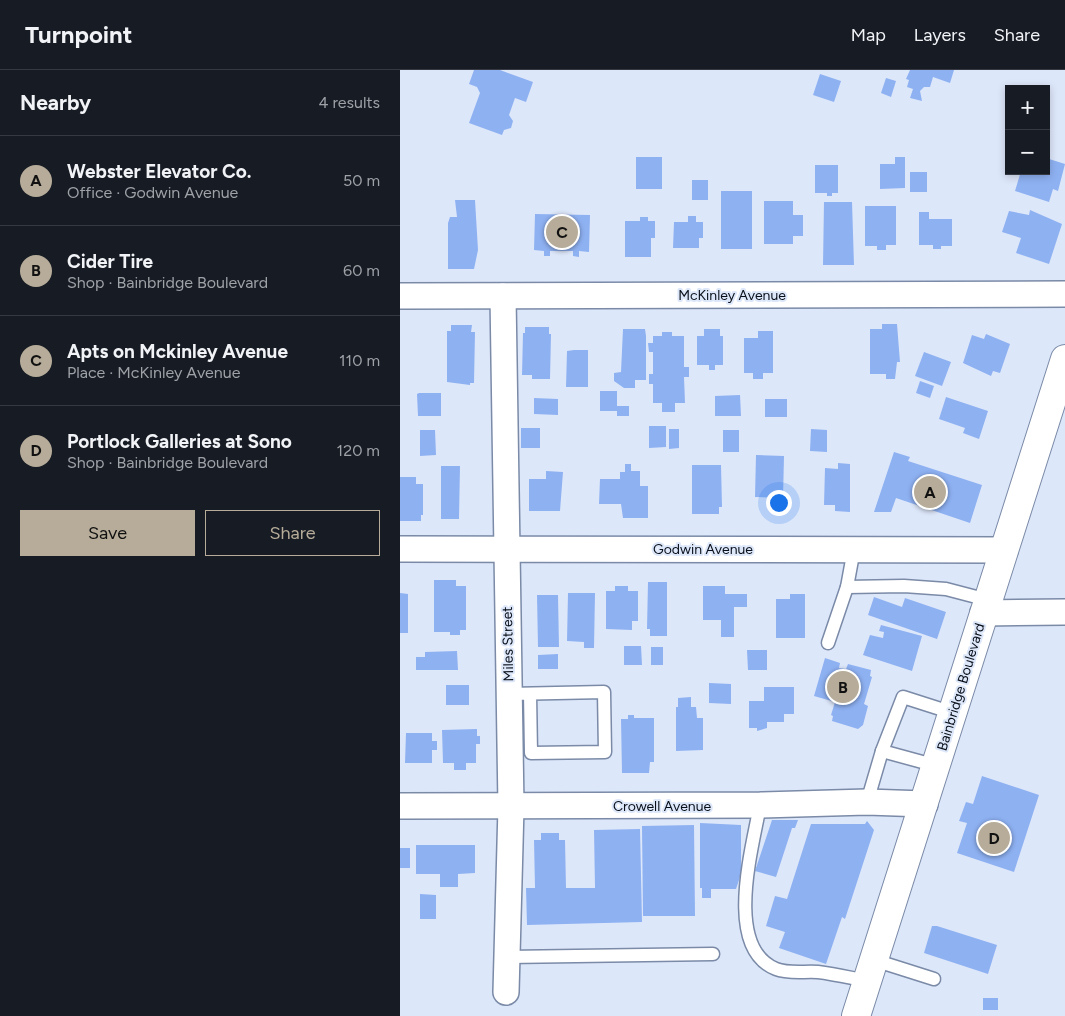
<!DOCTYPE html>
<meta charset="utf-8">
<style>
:root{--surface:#171b24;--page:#20242c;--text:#f1f3f6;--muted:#9ea1a6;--line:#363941;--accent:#b6ac99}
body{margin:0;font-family:Figtree,sans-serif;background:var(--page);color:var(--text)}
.controls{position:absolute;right:15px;top:15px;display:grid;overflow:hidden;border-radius:0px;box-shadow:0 2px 8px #0003}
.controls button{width:45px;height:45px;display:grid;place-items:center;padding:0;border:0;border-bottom:1px solid var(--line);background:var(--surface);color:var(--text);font:25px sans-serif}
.you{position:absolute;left:378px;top:432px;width:18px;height:18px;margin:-12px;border:4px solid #fff;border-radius:50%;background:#1a73e8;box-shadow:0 0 0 8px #1a73e833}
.badge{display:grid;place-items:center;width:32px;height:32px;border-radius:50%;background:var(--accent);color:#111;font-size:16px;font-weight:700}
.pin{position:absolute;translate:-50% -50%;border:2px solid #fff;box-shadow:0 1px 5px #0006}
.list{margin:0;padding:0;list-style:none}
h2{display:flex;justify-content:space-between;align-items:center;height:65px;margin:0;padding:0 20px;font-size:21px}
h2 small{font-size:16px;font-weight:400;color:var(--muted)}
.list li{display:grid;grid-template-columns:32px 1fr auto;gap:15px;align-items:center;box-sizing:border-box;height:90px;padding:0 20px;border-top:1px solid var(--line)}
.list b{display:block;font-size:19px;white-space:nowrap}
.list p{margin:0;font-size:16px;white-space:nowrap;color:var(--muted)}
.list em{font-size:16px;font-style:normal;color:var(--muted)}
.actions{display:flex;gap:10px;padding:15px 20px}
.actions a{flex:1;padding:11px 0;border:1px solid var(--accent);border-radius:0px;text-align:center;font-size:18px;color:var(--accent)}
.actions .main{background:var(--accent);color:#111}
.map{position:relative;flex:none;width:665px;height:946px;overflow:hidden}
header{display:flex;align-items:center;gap:30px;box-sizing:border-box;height:70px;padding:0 25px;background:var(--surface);border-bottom:1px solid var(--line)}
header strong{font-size:24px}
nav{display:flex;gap:28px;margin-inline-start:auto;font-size:18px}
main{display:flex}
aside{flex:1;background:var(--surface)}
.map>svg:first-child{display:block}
.building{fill:#8eb1f2}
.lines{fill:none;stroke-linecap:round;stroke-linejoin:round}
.lane-casing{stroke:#7a8aa7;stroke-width:15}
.street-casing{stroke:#7a8aa7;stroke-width:28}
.primary-casing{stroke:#7a8aa7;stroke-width:30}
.lane{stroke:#fff;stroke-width:12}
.street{stroke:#fff;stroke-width:25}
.primary{stroke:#fff;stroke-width:28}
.labels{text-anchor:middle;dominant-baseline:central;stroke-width:4;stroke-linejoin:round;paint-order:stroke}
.street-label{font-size:14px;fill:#090f19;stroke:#dde7fa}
</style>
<header>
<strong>Turnpoint</strong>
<nav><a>Map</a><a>Layers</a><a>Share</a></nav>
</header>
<main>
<aside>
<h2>Nearby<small>4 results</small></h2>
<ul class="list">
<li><span class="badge">A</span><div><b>Webster Elevator Co.</b><p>Office · Godwin Avenue</p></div><em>50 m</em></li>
<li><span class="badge">B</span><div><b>Cider Tire</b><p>Shop · Bainbridge Boulevard</p></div><em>60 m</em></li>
<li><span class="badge">C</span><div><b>Apts on Mckinley Avenue</b><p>Place · McKinley Avenue</p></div><em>110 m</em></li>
<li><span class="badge">D</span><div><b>Portlock Galleries at Sono</b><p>Shop · Bainbridge Boulevard</p></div><em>120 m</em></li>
</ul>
<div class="actions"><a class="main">Save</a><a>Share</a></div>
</aside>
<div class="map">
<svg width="665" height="946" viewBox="0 0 665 946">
<rect width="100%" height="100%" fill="#dde7fa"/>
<g class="building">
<polygon points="74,0 100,0 133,12 126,32 115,28 109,45 113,51 111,58 104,60 102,65 69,53 80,23 77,17 69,14"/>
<polygon points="510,0 554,0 550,13 533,7 530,17 524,17 520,21 522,31 510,28 513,19 507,17 509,10 506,9"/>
<polygon points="420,4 441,11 434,32 413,25"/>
<polygon points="486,8 496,11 491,27 481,23"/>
<rect x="236" y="87" width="26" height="32"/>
<polygon points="495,87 505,87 505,118 480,119 480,94 495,94"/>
<polygon points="646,88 665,94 658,121 653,119 649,132 615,121 621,101 646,101"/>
<polygon points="415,95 438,95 438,123 432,123 432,126 427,126 427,123 415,123"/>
<rect x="510" y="102" width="17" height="20"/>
<rect x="292" y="110" width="16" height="20"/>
<rect x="321" y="121" width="31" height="58"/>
<polygon points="55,130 75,130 78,180 74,199 48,199 48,153 50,147 57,147"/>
<polygon points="364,131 393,131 393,145 403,145 403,166 393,166 393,174 364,174"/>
<polygon points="424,132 452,132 454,195 423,195"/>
<polygon points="465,136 496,136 496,175 486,175 486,180 477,180 477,176 465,176"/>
<polygon points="630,140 662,154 649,194 616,183 621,168 602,162 609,141 629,145"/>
<polygon points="519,142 529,142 529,149 552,149 552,176 541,176 541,179 533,179 533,175 519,175"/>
<polygon points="135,144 190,145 189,182 179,181 179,187 173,186 173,181 150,181 150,186 144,186 144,181 134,180"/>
<polygon points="288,146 296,146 296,152 303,152 303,168 299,168 299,178 273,178 274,152 288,152"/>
<polygon points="240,147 248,147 248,151 255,151 255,168 251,168 251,187 225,187 225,151 240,151"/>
<polygon points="482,254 497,254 500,292 497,292 495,309 486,309 486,304 470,304 470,259 482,259"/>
<polygon points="51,255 72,255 71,262 75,262 74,313 70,313 70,315 47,312 47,261 51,261"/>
<polygon points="125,257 149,257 149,264 151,264 150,309 132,309 132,305 122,305 123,263 125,263"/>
<polygon points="223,259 245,259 246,266 246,310 235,310 235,318 224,318 214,311 214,303 221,302"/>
<polygon points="304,259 320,259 320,266 323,266 323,295 315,295 315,300 309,300 309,295 297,295 297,266 304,266"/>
<polygon points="358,261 373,261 373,303 363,303 363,309 353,309 353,303 344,303 344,268 358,268"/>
<polygon points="262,262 272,262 272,266 284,266 284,297 289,297 289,307 284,307 285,333 275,333 275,342 262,342 262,333 253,333 253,314 249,314 249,304 253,304 253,282 249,282 248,273 253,273 253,266 262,266"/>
<polygon points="586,264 610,274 600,303 593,301 591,306 563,293 572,265 584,269"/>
<polygon points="174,280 188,280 188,317 166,317 167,281"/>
<polygon points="524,282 551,292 542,316 515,306"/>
<polygon points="520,311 534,316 530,328 516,323"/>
<polygon points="200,321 217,321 217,336 229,336 229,346 217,346 217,341 200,341"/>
<polygon points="19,323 41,323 41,346 18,346 17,324"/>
<polygon points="340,325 341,346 315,346 315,326"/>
<polygon points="546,327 588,341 579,369 563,363 565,358 539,349"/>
<polygon points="134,328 158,329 158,345 134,344"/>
<rect x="365" y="329" width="22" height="18"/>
<polygon points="249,356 266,356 266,377 249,378"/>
<rect x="121" y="358" width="19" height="20"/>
<polygon points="269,359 279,359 279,378 269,379"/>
<polygon points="411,359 427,360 427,382 410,381"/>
<polygon points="20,360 35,360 36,385 20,386"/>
<rect x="323" y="360" width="16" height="22"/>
<polygon points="494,382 510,387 508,391 582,415 570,453 496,428 491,442 474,442"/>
<polygon points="356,385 384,386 383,428 355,427"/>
<polygon points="438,393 450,394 450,442 435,441 435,435 424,435 425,398 438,399"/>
<polygon points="225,394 231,394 231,401 240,401 240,416 248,416 248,448 223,448 221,434 199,434 200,409 220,409 220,402 225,402"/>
<polygon points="292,395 321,395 322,437 319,437 319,444 292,444"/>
<polygon points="41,396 60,396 59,449 41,449"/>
<polygon points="146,401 163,402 160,441 129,441 129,409 146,409"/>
<polygon points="0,407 16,407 16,414 23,414 23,445 21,445 21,451 0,451"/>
<polygon points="34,510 56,510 56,516 66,516 66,560 60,560 60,565 50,565 50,562 34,562"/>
<polygon points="248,512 267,512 267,566 250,566 250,559 247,559"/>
<polygon points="215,516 228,516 228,521 238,521 238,551 232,551 232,560 206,559 206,521 215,521"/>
<polygon points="303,516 325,516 325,524 347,524 347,537 334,537 334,567 321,567 321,550 303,550"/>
<polygon points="0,523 8,524 8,563 0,563"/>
<polygon points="168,523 195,523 194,578 184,578 184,572 167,571"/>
<polygon points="390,524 405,524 405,568 376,568 376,529 390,529"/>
<polygon points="137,525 158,525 159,577 138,577"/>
<polygon points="474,527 502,537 505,528 546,542 537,569 468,545"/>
<polygon points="481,555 522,566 512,601 463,585 470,565 483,568 484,562 479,561"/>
<polygon points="224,576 241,576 242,595 224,595"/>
<rect x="251" y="577" width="12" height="18"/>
<polygon points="347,580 367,580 367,600 348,600"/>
<polygon points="57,581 58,600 16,600 16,587 25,587 25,582"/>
<polygon points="158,584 158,599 138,599 138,585"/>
<polygon points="425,588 440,593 439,598 446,599 448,594 471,600 470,606 472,607 464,634 468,636 463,655 458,659 432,651 433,646 431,645 435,632 414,626"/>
<polygon points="309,613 331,614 331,634 309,633"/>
<rect x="46" y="615" width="23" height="20"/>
<polygon points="364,617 394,617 394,644 384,644 384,652 367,652 367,658 357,661 357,658 349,658 349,631 364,631"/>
<polygon points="291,627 291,637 296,637 297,648 303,648 303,680 276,681 276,637 278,637 278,628"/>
<polygon points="228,645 234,645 234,648 254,648 254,692 250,692 249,703 222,703 221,649 228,649"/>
<polygon points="77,659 77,666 80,666 80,674 76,674 76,693 66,693 66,700 54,700 54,693 43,693 42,660"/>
<polygon points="6,663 32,663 32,671 37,671 37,680 32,680 32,693 5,693"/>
<polygon points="582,706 639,725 614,802 557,783 567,753 559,751 566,732 573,734"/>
<polygon points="372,750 398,750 395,758 392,758 376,807 355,801"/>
<polygon points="467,751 474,760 445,849 442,847 426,894 379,878 385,862 366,856 375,826 387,829 411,754 465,754"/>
<polygon points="300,753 341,755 341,804 336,819 311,819 311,828 302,828 302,818 300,818"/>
<polygon points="294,755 295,846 243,846 242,756"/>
<polygon points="240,759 242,852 127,855 126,818 135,818 134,770 141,770 141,763 159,763 159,770 165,770 166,818 195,818 194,760"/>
<polygon points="16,775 75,775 75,803 58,804 58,817 40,817 40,804 16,804"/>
<rect x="0" y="778" width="10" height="20"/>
<polygon points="20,824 36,825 36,849 20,849"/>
<polygon points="532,856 537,856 597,875 588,904 524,883"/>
<rect x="583" y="928" width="15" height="12"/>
</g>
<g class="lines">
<g class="lane-casing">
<g id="lane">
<polyline points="454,479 447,517 504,516 546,519 588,530"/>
<polyline points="428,573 447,517"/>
<polyline points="109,624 204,622 205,682 131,683 130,624"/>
<polyline points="482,681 537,696"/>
<polyline points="467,732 482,681 503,627 553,643"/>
<path d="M360,735C353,776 323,878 376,899C388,904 405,901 418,902C435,904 451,908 467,911"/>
<polyline points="107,887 313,884"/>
<polyline points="474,890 534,909"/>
</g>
</g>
<g class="street-casing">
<g id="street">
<polyline points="0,226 665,224"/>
<polyline points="103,226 111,737 106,922"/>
<polyline points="0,479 605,480"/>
<polyline points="583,543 665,542"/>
<polyline points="0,736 360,735 467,732 525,734"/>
</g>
</g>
<g class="primary-casing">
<polyline id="primary" points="456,946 665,289"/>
</g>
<use href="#lane" class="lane"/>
<use href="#street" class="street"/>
<use href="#primary" class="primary"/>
</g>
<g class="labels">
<g class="street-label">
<text x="332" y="225">McKinley Avenue</text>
<text x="303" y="479">Godwin Avenue</text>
<text transform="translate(108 574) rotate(-91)">Miles Street</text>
<text transform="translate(561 617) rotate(-73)">Bainbridge Boulevard</text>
<text x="262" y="736">Crowell Avenue</text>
</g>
</g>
</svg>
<div class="controls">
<button>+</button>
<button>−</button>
</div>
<div class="you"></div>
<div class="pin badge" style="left:530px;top:422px">A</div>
<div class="pin badge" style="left:443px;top:617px">B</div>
<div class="pin badge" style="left:162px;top:162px">C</div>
<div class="pin badge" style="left:594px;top:768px">D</div>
</div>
</main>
